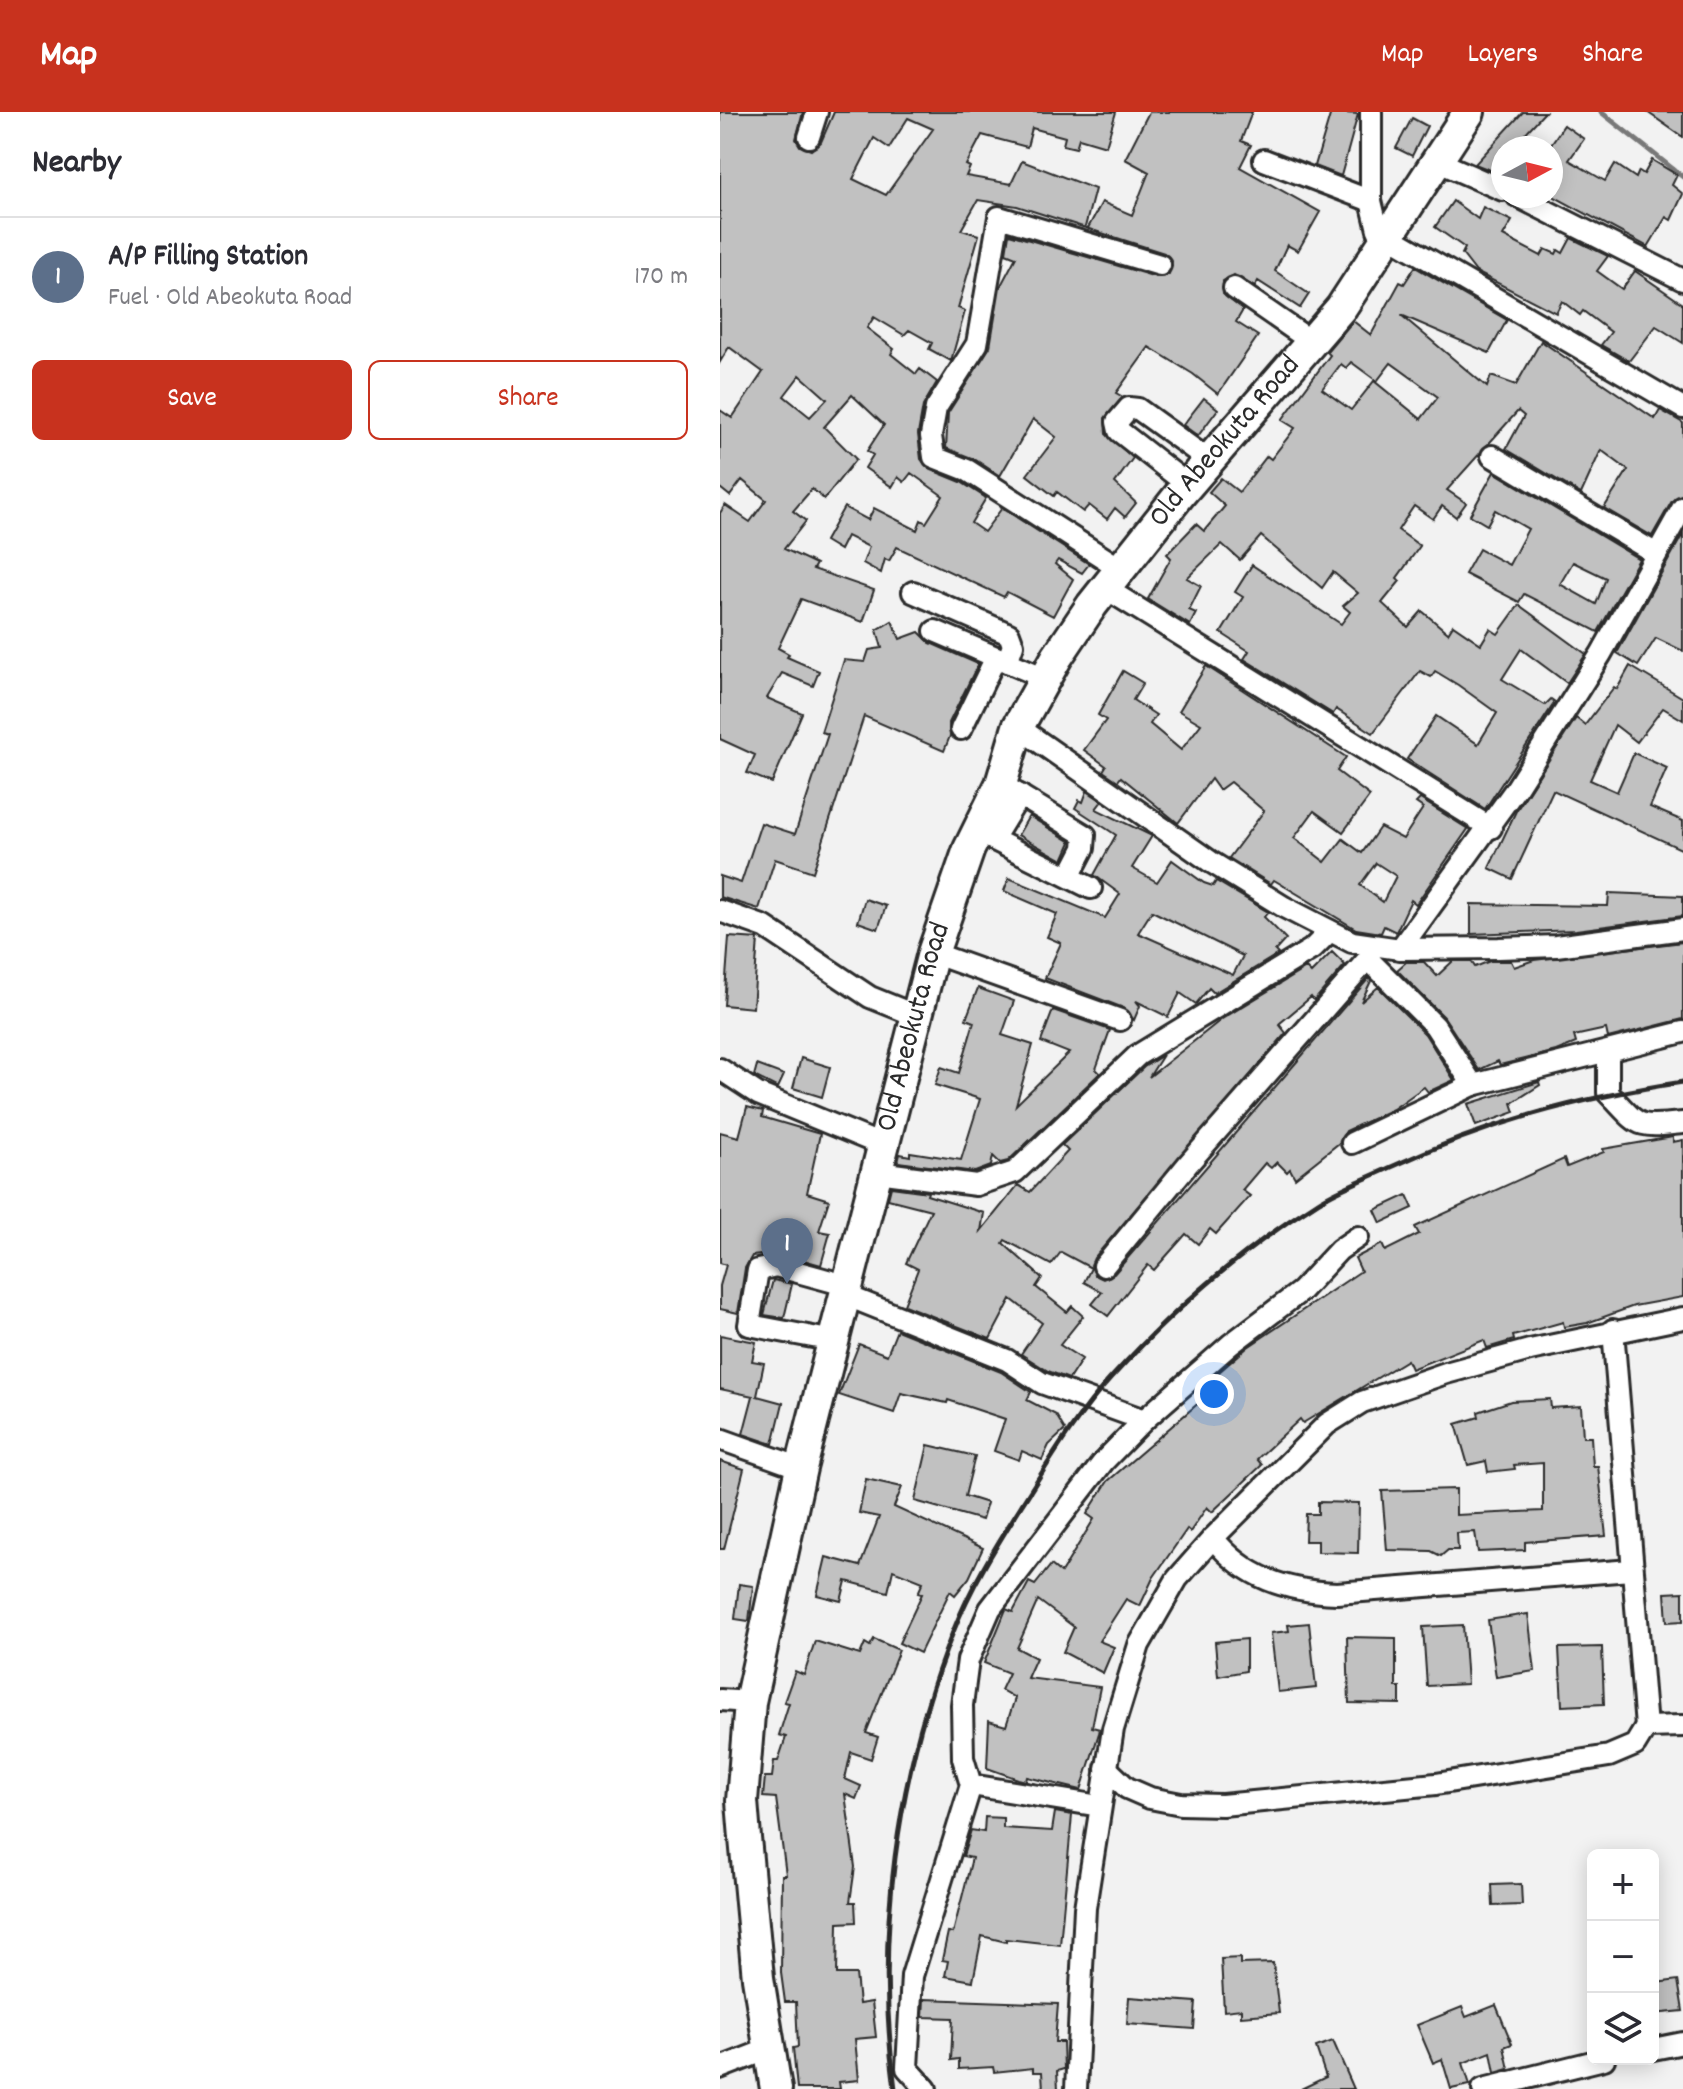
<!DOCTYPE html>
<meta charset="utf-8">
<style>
:root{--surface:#fff;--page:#f2f2f3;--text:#2b2b33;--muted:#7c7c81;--line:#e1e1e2;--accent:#c8321e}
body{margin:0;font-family:Dekko,sans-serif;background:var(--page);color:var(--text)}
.controls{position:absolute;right:24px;bottom:24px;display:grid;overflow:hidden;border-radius:12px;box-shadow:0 4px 20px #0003}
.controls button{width:72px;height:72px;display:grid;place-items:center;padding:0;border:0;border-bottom:2px solid var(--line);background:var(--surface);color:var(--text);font:40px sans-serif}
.compass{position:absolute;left:771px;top:24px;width:72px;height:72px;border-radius:50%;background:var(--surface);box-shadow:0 4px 20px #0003;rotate:83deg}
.you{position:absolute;left:494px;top:1282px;width:28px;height:28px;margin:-20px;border:6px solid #fff;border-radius:50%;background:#1a73e8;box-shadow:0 0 0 12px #1a73e833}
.badge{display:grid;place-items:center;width:52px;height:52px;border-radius:50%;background:var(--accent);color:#fff;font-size:26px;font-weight:700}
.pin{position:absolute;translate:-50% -66px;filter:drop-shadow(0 2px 4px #0008)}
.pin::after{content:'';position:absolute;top:42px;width:28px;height:24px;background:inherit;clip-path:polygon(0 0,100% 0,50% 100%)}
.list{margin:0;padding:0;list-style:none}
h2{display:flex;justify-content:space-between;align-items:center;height:104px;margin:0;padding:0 32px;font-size:34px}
h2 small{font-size:26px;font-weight:400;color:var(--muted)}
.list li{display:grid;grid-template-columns:52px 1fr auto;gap:24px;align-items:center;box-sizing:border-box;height:120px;padding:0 32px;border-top:2px solid var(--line)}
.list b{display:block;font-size:30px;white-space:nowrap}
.list p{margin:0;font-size:26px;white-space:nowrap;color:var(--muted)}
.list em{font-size:26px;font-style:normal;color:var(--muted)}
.actions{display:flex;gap:16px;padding:24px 32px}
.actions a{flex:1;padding:18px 0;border:2px solid var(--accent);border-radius:12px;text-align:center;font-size:28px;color:var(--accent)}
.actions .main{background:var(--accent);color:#fff}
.icon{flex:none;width:44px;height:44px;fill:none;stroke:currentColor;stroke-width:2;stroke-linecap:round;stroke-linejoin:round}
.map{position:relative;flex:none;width:963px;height:1977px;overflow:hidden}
header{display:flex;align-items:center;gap:48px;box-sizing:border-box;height:112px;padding:0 40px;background:var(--accent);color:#fff}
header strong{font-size:38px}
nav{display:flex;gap:44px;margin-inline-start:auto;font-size:28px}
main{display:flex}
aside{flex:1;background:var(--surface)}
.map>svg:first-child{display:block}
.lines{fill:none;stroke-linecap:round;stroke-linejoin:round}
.stream{stroke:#787878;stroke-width:5}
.building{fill:#c1c1c1;stroke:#2b2b2b;stroke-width:2;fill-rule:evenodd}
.minor-casing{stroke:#2b2b2b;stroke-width:26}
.highway-casing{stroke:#2b2b2b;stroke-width:36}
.minor{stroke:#fff;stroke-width:20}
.highway{stroke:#fff;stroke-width:30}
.rail{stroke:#2b2b2b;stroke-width:5}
.labels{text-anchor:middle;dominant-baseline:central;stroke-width:6;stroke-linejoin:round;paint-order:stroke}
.street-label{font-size:30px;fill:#2b2b2b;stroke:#fff}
</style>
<header>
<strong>Map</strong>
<nav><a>Map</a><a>Layers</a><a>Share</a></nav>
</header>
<main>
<aside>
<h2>Nearby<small></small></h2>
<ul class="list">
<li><span class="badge" style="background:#5c6f8a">1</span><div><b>A/P Filling Station</b><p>Fuel · Old Abeokuta Road</p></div><em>170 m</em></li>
</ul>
<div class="actions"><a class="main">Save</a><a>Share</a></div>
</aside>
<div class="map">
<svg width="963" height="1977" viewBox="0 0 963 1977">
<rect width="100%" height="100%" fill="#f2f2f2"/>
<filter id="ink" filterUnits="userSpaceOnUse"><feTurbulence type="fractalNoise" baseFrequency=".0125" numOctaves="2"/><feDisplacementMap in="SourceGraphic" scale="16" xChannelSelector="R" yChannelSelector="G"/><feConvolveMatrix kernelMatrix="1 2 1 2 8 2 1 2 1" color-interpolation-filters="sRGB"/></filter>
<g filter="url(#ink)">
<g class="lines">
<polyline class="stream" points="881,0 963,65"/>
</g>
<g class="building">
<path d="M0,0H83L76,27L80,34L91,38L101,30L114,0H396L386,34L359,26L356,36L343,33L345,25L312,16L307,35L262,23L246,53L250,55L246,64L291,72L302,49L375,77L365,115L368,116L382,90L412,103L429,60L405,47L429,0H532L521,29L531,33L520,55L600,100L578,139L567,133L555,159L589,182L580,196L538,169L535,175L514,163L503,169V182L523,198L516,210L538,224L498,282L473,262L429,235L396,281L403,285L385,306L386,322L413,346L395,371L416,391L405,405L395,396L387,407L369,393L363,400L337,380L334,384L307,363L336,325L313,307L280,364L254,347L226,336L228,301L270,235L280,175L296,145L286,141L289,122L436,165L449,162L452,149L444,141L297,94L258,88L241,118L259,123L238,196L245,199L231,249L209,237L212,231L189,218L184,223L154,205L147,216L174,237L171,242L196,262L200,257L217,270L203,294L198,322L201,347L209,357L241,370L266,386L251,411L264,420L282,396L369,452L362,461L338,448L335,452L353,467L333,504L287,480L284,485L177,435L169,449L165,447L161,461L143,451L149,435L127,424L120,438L105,429L124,395L148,408L154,396L197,418L201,408L206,411L223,384L191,361L184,370L178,365L172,375L145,356L153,343L147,339L164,313L132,283L104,315L136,347L104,387L92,377L73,399L86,409L64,437L96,452L93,457L154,478L143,510L81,487L58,536L69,542L67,545L99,559L93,574L62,561L47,586L82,601L52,671L27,661L35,643L0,627V401L5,393L30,410L46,388L22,368L10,384L0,376V298L12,306L43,260L9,235L0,250ZM188,6L213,17L166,83L133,67L154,26L169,36ZM80,263L107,287L90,305L64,284Z"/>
<polygon points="611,0 638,2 621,64 595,54"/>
<polygon points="803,0 825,0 801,26 816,36 783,36 780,62 755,52"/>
<polygon points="927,0 963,0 963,25"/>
<polygon points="692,6 707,14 692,44 676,36"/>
<polygon points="844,13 864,27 849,48 885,69 895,52 916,66 919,59 924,62 932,48 957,63 952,73 963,82 951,108 946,105 928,135 831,83 831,32"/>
<polygon points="733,89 758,107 763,95 792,109 783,124 821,144 825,137 836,142 838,138 843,141 851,126 888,144 877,159 902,177 915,159 963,192 963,231 936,214 909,249 881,233 891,220 863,199 860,203 842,189 836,201 756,160 742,142 745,136 715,115"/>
<path d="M695,155L787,208L769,241L681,203L767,275L771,264L796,273L821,229L935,307L940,298L963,311V382L952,389L932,424L884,396L908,358L881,338L861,382L786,337L804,304L798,299L727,378L746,391L736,405L722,394L713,407L694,394L678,418L700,434L677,466L680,469L662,491L688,515L702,499L728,521L733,513L761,532L770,517L778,522L799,493L866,542L847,571L801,537L782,567L825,593L831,587L835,590L765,697L687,647L716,604L758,632L777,601L738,573L715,559L711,565L700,559L653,621L616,597L613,602L524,547L529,539L501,521L523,485L515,480L532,453L621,512L630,500L623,494L638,481L613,460L602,476L541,424L520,448L502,432L467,466L481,474L469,498L476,501L470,513L428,487L451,446L447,442L476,412L484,419L505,394L489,380L501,366L519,380L547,344L551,347L575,316L562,308L610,243L607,240L633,209L651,223L680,170L684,172ZM631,250L657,269L671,251L718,285L701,307L654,269L631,298L602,277L621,252L626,256Z"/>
<polygon points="484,286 498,297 478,324 463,313"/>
<path d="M774,360L919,447L878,520L804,482L799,490L745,462L759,437L789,453L808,417L775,398L767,413L750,403ZM853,450L886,466L876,492L840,472Z"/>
<polygon points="963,422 963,539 936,526 918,554 897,541"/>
<polygon points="172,509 180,527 199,520 210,531 258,552 229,611 230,624 224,639 144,604 93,760 55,747 39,797 0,785 0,764 21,771 41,711 75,722 108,622 101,620 124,548 145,550 149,538 162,536 157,518"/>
<path d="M486,554L626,645L617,659L650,684L623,720L594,699L574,726L605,750L623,727L642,741L660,715L683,727L703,696L696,691L700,687L748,717L696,792L691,788L676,820L664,814L661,821L636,817L554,768L551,772L509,746L544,699L510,670L499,678L491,667L458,711L401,665L398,669L383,659L386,654L364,638L386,608L378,603L403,559L423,571L413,588L436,603L430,612L461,638L481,612L459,599ZM656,751L676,764L663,790L640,773Z"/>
<polygon points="910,554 963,586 963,608 943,596 917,630 895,613 870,668 897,680 914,641 947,656 930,695 963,709 963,738 833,678 792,767 769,756 796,699 856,606 865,613 894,575 897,577"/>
<path d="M367,679L382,689L376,697L432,724L412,756L437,770L452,748L484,771L493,774L496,769L548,800L544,805L566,827L555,839L558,842L494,881L489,876L476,892L460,881L448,905L416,889L420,894L414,908L404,896L325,866L341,831L327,825L337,802L284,779L289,766L385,806L400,782L374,763L396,723L355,696L359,688L363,690ZM432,799L523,844L513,863L418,821Z"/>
<polygon points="309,704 351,730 343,748 298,723"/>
<polygon points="889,781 963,784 963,804 856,818 751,822 751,792 888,794"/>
<polygon points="145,787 166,794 158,817 138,810"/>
<polygon points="9,825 38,827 33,896 4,893"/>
<polygon points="963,830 963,907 888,926 886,917 854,924 856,931 836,939 780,953 778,949 759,958 724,905 677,858 686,850 704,850 717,864 733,849 751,849 755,855 770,849 791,849 794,855 814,848"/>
<polygon points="612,840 625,853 594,889 591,885 559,912 566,921 374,1146 371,1153 375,1163 383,1167 394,1162 649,866 651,869 641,890 658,875 705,922 734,968 708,980 704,975 673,997 626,1019 619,1031 575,1066 570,1057 567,1060 557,1050 551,1056 545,1051 522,1078 530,1084 496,1122 490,1117 478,1132 466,1122 434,1158 428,1153 388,1204 372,1192 382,1180 364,1170 371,1156 341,1140 331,1153 285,1128 283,1131 322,1166 316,1175 347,1200 352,1194 363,1204 340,1233 362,1247 349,1267 328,1259 301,1242 322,1211 291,1187 270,1227 184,1193 198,1157 186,1151 211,1098 168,1087 171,1075 208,1080 207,1083 264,1101 261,1119 298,1073 310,1080 348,1039 342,1033 424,955 443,943 429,965 502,907 586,856 591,861"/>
<polygon points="258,876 294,889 282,923 313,933 296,993 349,941 321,930 333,898 390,918 376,957 380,961 288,1049 280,1051 273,1044 271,1054 255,1060 178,1050 180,1042 190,1044 190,1040 241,1048 260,987 215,973 221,955 239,961 254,910 246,907"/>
<polygon points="81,946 110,955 102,985 73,976"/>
<polygon points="37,953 64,963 58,976 34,964"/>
<polygon points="819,970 820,973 792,991 795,1000 756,1014 748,992"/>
<polygon points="27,995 43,999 42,1005 100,1022 87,1081 109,1088 99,1119 110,1121 101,1153 59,1141 32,1144 25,1156 18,1201 0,1197 0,1174 6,1153 0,1151 0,1020 19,1025"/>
<polygon points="953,1025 953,1030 963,1028 963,1185 914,1194 867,1211 844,1215 843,1210 793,1224 794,1228 767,1236 764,1228 691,1257 687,1248 583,1311 580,1307 537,1347 542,1353 492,1400 487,1395 470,1420 467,1417 433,1466 420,1494 406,1487 379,1529 394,1535 383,1561 343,1540 354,1515 318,1488 297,1536 316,1546 307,1566 380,1575 372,1615 380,1617 379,1621 361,1678 307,1665 306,1669 298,1667 267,1656 269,1609 286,1614 295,1586 281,1578 289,1561 264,1551 286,1497 293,1500 309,1470 315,1473 331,1453 341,1461 374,1407 367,1402 388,1369 482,1288 476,1280 528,1235 641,1159 635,1146 662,1132 665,1139 699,1122 695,1115 844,1047 847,1055 884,1040 883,1037"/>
<polygon points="687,1083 693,1096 661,1111 655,1098"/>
<polygon points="53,1168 72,1172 64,1206 44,1203"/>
<polygon points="177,1218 281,1260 311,1280 307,1288 336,1303 345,1318 329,1333 322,1348 302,1339 299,1348 274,1339 285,1307 228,1288 227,1291 181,1281 174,1301 119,1283 139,1232 167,1243"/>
<polygon points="0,1223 36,1230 32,1249 44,1251 37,1284 63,1291 53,1332 23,1322 33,1284 0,1277"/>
<polygon points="830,1287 831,1296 861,1294 863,1325 871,1325 873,1354 878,1354 886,1424 805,1430 805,1438 758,1440 755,1420 737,1421 738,1438 728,1438 721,1444 711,1439 667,1438 662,1379 736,1377 736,1403 823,1399 823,1351 794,1353 795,1357 768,1360 766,1349 748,1353 736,1312 759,1305 758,1300 791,1289"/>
<polygon points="208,1333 255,1344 245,1384 267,1391 262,1408 195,1389"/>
<polygon points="0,1349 24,1357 4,1437 0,1437"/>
<polygon points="146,1367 182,1375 174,1395 263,1436 249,1466 235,1483 230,1479 200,1541 179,1531 202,1482 198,1481 203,1470 173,1458 168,1480 126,1469 121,1489 97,1483 106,1445 140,1454 159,1405 139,1401"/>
<polygon points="598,1390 639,1391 638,1441 598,1440 598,1429 585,1429 586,1402 598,1402"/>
<polygon points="19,1472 33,1474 29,1509 15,1507"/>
<polygon points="963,1480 963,1509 947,1510 945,1481"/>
<polygon points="808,1502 815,1559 776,1565 768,1508"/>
<polygon points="589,1511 596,1576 558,1580 551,1521 569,1519 568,1513"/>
<polygon points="743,1513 747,1572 707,1574 703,1515"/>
<polygon points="627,1525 676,1526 676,1575 680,1575 680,1592 629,1591"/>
<polygon points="154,1527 179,1538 146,1621 158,1625 151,1647 131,1640 125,1667 141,1674 136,1687 125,1682 135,1755 130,1790 135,1790 136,1810 118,1811 117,1862 136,1862 139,1892 152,1890 156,1925 135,1927 139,1968 119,1970 120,1977 77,1977 73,1936 78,1935 76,1890 65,1890 61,1861 62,1763 66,1763 56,1686 43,1685 45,1665 52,1665 54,1649 58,1649 66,1625 59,1623 69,1591 64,1590 75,1559 84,1563 95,1529 140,1543 145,1531 150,1534"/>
<polygon points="526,1527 526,1559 498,1564 495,1530"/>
<polygon points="882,1535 884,1592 842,1594 839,1536"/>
<polygon points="335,1700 352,1703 340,1833 286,1827 286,1830 262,1824 253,1869 225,1864 228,1849 222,1848 228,1820 233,1821 252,1746 243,1744 251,1718 264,1720 265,1705 283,1706 283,1716 332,1719"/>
<polygon points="801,1772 802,1793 773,1794 772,1773"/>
<polygon points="520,1846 520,1852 553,1851 559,1901 521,1904 521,1897 504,1899 501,1847"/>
<polygon points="958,1868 963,1899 933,1902 936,1871"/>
<polygon points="409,1885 476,1890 474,1917 407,1912"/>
<polygon points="204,1887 338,1892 335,1930 343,1930 344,1957 337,1959 338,1977 323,1977 322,1960 313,1960 313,1956 274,1960 273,1955 239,1957 239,1947 231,1948 233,1906 203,1905"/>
<polygon points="776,1893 792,1932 784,1935 789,1957 775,1961 771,1940 743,1951 750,1973 731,1977 722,1947 713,1951 697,1913 742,1895 746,1905"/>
<polygon points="613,1929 634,1977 581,1977 606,1965 596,1935"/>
</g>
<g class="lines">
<g class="minor-casing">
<g id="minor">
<polyline points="651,0 651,89 658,118 963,296"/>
<polyline points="89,25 97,0"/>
<polyline points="544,48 651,89"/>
<polyline points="719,50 783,78"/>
<polyline points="797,84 963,168"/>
<polyline points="514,176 592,230"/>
<polyline points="772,344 935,441"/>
<polyline points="468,373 399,319 397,310 409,296 418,297 490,349"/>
<polyline points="401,457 247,358 214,345 211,324 216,296 257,232 279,105 440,153"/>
<polyline points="385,476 771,716"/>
<polyline points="193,480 289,522 293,533 287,550"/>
<polyline points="215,519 325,566"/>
<polyline points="298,615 491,750 564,795 632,830 680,837 779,836 836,834 963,817"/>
<polyline points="241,617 276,545"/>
<polyline points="281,672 365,723 364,736 350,763"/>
<polyline points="256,719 371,776"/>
<polyline points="273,727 300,683"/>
<polyline points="0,799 45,815 150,885 197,904"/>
<polyline points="680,837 797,675 881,542 963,395"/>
<polyline points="213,841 400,908"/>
<polyline points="648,847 715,914 753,973"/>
<path d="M888,941V981C921,1015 914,1016 963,1011"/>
<polyline points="0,957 38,982 164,1034"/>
<polyline points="632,1031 753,973 963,920"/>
<polyline points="158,1060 256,1073 295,1060 418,943 592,837 610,819"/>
<polyline points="384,1154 468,1052 648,847 653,834"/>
<polyline points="125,1183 287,1248 322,1271 424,1308"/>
<polyline points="893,1218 926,1615"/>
<polyline points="114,1229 29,1213 38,1158 56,1154 129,1174"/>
<polyline points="0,1327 81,1356"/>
<path d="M493,1426C525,1466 566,1479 617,1481L911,1458"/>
<polyline points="0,1588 30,1590"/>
<polyline points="386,1656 407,1676 430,1686 461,1692 502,1693 716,1672 889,1644 915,1633 926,1615 963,1614"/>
<polyline points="251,1673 380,1694"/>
<polyline points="933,1937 963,1931"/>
<polyline points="0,1956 49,1937"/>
<polyline points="206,1977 187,1956 192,1864 251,1673 243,1646 242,1593 248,1548 270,1497 384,1349 424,1308 511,1232 581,1179 619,1138 638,1125"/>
<polyline points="356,1977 365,1796 393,1617 419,1533 457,1467 493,1426 607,1312 642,1290 726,1261 810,1238 963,1206"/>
<polyline points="763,1977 884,1947"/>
</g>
</g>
<g class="highway-casing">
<g id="highway">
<path id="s1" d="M56,1977L38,1866L25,1726L22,1689L30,1590L81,1356L125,1183L213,841L249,737L281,672L298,615L337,545L372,493L461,381L621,196L749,0"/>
</g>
</g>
<use href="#minor" class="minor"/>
<use href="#highway" class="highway"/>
<path class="rail" d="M175,1977C154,1827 177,1660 233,1520C250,1476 276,1434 301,1394C329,1350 356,1304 391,1266C451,1200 523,1137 598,1090C620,1076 646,1067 669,1056C767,1011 857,986 963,970"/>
</g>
</g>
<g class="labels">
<g class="street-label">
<text stroke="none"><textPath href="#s1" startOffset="1756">Old Abeokuta Road</textPath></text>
<text stroke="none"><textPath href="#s1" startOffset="1084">Old Abeokuta Road</textPath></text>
</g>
</g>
</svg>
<div class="controls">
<button>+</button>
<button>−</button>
<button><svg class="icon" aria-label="layers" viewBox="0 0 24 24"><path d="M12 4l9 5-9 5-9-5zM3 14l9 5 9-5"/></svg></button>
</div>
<svg class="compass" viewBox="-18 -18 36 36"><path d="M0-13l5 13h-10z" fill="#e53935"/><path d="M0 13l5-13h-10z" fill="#7c7c81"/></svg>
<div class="you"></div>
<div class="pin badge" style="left:67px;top:1172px;background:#5c6f8a">1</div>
</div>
</main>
